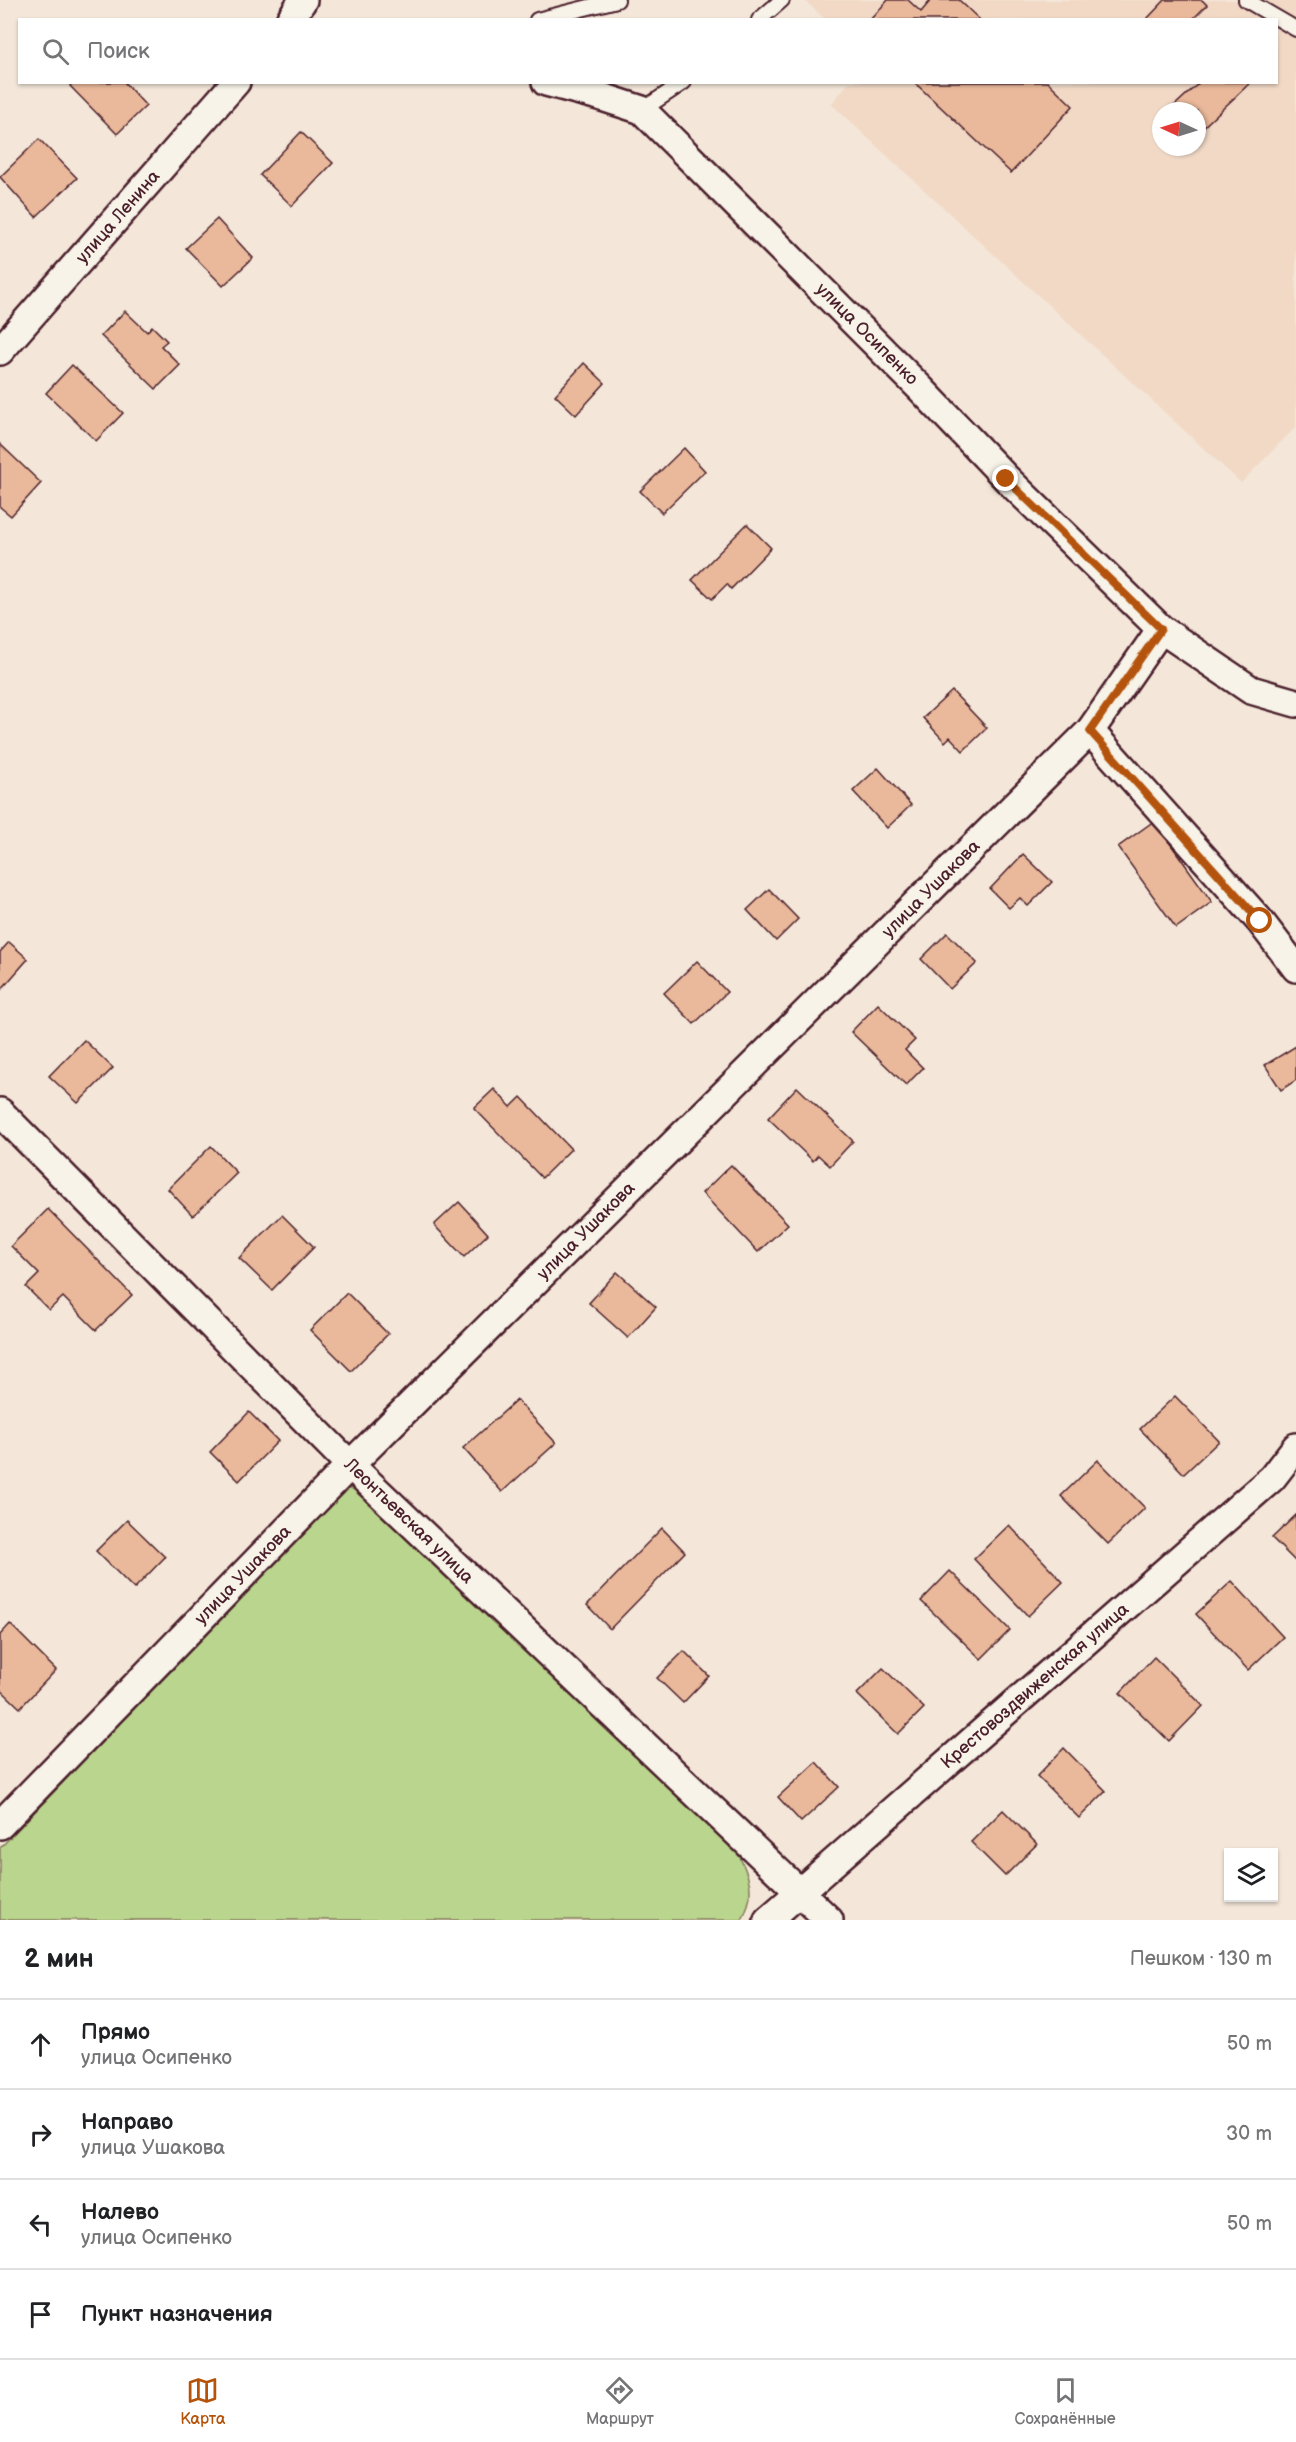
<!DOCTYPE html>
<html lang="ru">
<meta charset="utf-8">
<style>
:root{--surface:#fff;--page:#f2f2f2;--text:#202124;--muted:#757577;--line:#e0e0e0;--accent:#b45309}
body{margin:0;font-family:"Balsamiq Sans",sans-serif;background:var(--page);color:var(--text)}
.controls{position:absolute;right:18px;bottom:18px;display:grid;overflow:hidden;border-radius:0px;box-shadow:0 2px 4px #0004}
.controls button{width:54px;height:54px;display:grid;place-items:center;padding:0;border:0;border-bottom:2px solid var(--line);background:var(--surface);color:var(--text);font:30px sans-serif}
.compass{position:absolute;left:1152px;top:102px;width:54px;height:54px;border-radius:50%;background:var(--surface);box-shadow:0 2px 4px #0004;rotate:274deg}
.stop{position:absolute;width:18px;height:18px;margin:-14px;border:4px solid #b45309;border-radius:50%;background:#fff}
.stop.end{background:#b45309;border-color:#fff;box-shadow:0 2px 6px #0008}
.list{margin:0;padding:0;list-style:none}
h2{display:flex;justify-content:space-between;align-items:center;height:78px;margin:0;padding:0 24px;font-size:26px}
h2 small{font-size:20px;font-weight:400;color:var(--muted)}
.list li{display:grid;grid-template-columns:39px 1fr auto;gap:18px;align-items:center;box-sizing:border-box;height:90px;padding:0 24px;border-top:2px solid var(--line)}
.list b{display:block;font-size:22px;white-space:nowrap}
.list p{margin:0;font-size:20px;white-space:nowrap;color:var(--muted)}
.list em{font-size:20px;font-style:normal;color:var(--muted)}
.icon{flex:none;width:33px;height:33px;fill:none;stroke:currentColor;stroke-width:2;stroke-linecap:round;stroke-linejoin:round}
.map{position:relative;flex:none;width:1296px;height:1920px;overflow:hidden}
.search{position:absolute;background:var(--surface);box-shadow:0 2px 4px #0004;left:18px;right:18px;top:18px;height:66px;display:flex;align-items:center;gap:15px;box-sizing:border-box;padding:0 21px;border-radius:0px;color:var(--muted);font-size:22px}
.sheet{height:438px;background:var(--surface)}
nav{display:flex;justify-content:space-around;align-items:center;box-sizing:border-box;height:84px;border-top:2px solid var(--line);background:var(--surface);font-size:16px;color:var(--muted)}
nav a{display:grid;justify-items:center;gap:3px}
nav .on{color:var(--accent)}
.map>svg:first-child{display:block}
.built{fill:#f1d9c6;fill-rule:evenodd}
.green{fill:#bad58d;stroke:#827a5c;stroke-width:1.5}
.building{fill:#eab99b;stroke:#4a1f2b;stroke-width:1.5}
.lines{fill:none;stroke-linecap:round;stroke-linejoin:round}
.service-casing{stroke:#4a1f2b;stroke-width:18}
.minor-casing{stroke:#4a1f2b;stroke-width:32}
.service{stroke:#f7f3e8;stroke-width:14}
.minor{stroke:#f7f3e8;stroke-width:27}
.route{stroke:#b45309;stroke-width:8}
.labels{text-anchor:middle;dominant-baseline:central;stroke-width:4.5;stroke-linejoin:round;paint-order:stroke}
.street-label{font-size:18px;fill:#4a1f2b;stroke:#f7f3e8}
</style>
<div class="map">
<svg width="1296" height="1920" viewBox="0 0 1296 1920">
<rect width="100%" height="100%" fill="#f4e7d9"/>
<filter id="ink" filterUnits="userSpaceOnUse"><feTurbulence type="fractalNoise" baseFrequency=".0167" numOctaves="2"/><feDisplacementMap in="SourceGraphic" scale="12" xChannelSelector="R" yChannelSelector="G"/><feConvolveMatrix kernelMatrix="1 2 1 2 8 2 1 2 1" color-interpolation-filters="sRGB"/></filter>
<g filter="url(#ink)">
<path class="built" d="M804,0H1296V427L1241,483L831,104L849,82H1276V20H826ZM1161,111H1197V147H1161Z"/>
<path class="green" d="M355,1488L735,1848C749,1874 757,1892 742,1920H0V1848L335,1499L346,1490Z"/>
<g class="building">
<polygon points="888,0 908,0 921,12 931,0 959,0 980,20 870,20"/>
<polygon points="1165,0 1202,0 1207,5 1192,20 1146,20"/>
<polygon points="73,82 124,82 146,106 117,134 70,86"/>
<polygon points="914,82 1048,82 1073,106 1011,173"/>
<polygon points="1200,82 1251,82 1197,133 1197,111 1171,109"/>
<polygon points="301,132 333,163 292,206 260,175"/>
<polygon points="39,139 77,178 36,217 0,177"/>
<polygon points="217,219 253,258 223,286 186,248"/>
<polygon points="125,311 147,332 152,326 167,341 161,346 180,365 156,389 101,336"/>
<polygon points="584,363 605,383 576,415 555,395"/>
<polygon points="72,365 123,413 96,441 46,393"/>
<polygon points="0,444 41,483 11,516 0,507"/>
<polygon points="684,448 705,471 662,513 640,491"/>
<polygon points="747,524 771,548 731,589 727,584 712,599 692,580"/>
<polygon points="952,691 987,728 963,751 950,737 945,742 923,718"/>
<polygon points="878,768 911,805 887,828 853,791"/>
<polygon points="1154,821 1212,902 1176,928 1118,847"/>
<polygon points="1023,854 1052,882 1028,906 1020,898 1009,908 990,889"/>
<polygon points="769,889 798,919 776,941 747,910"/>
<polygon points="947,933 977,963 950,989 921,959"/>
<polygon points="9,942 28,959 0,991 0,952"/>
<polygon points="697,961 727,992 694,1024 664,993"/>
<polygon points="878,1004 915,1040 905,1050 923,1068 906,1085 851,1032"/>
<polygon points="84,1040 113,1068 78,1103 49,1076"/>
<polygon points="1296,1046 1296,1080 1281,1090 1265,1065"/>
<polygon points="797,1087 853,1141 830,1166 818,1155 813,1161 768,1118"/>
<polygon points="494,1089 511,1107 521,1097 571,1149 542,1178 474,1108"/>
<polygon points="211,1146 237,1173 193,1216 168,1189"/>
<polygon points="731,1165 788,1224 758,1252 702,1193"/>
<polygon points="459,1202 488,1234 464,1257 434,1225"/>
<polygon points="48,1209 132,1295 96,1330 63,1297 49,1310 26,1287 39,1274 11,1246"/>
<polygon points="282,1215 314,1247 272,1290 239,1258"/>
<polygon points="617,1272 656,1307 628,1338 589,1303"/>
<polygon points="347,1293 388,1334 351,1371 310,1330"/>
<polygon points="1175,1396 1219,1441 1184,1474 1140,1429"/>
<polygon points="517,1400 556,1443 502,1492 463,1448"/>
<polygon points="249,1412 278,1441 239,1481 210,1452"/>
<polygon points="1098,1460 1145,1508 1108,1544 1061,1496"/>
<polygon points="1296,1515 1296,1562 1272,1538"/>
<polygon points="127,1520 165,1557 134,1589 96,1551"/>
<polygon points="1009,1525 1063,1582 1028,1616 974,1559"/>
<polygon points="662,1528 685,1552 610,1629 587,1605"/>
<polygon points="950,1571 1010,1630 981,1659 921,1601"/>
<polygon points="1232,1581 1283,1637 1248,1670 1196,1614"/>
<polygon points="10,1624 56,1670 20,1708 0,1689 0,1635"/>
<polygon points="684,1651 709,1676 683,1703 657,1678"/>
<polygon points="1154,1657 1203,1706 1169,1741 1120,1693"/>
<polygon points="883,1668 924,1708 898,1734 857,1694"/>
<polygon points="1064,1748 1106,1791 1079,1818 1037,1776"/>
<polygon points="816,1762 839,1787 801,1822 778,1797"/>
<polygon points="1003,1810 1037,1844 1005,1876 971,1842"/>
</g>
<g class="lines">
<g class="service-casing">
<g id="service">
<polyline points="1246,0 1296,29"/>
<polyline points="537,20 617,0"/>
<polyline points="759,20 782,0"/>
<polyline points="642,110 684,82"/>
</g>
</g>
<g class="minor-casing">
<g id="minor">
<polyline points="290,20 303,0"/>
<polyline points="546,82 599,96 642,110 921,389 1007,479 1161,629 1251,690 1296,703"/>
<polyline points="0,351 236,82"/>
<polyline points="1090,731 1260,921 1296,968"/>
<polyline points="0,1112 350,1465 829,1920"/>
<polyline points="0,1825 350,1465 1090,731 1161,629"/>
<polyline points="768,1920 1272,1478 1296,1447"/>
</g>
</g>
<use href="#service" class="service"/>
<use href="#minor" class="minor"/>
</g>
</g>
<g class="lines" filter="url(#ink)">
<polyline class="route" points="1006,479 1161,629 1090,731 1260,921"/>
</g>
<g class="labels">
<g class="street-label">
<text transform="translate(118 217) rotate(-49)">улица Ленина</text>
<text transform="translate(867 334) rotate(45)">улица Осипенко</text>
<text transform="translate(931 889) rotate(-45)">улица Ушакова</text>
<text transform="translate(586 1231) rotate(-45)">улица Ушакова</text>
<text transform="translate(409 1521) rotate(44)">Леонтьевская улица</text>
<text transform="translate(243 1575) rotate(-46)">улица Ушакова</text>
<text transform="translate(1035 1686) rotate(-41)">Крестовоздвиженская улица</text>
</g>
</g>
</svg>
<div class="controls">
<button><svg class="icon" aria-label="layers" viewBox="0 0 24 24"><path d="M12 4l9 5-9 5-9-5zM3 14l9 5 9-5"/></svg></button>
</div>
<svg class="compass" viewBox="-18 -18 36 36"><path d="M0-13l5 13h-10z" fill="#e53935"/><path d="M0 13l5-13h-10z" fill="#757577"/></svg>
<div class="stop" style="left:1260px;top:921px"></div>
<div class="stop end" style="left:1006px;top:479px"></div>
<div class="search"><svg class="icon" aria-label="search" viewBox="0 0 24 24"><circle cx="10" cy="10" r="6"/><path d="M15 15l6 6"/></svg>Поиск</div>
</div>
<section class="sheet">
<h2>2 мин<small>Пешком · 130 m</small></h2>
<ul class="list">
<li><svg class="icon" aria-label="ahead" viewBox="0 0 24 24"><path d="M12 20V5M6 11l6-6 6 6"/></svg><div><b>Прямо</b><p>улица Осипенко</p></div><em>50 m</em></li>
<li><svg class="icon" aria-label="right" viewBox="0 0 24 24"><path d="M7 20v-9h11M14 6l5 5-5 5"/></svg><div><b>Направо</b><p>улица Ушакова</p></div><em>30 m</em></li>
<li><svg class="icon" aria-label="left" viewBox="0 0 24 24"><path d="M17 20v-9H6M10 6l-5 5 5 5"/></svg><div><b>Налево</b><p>улица Осипенко</p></div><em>50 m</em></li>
<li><svg class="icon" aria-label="arrive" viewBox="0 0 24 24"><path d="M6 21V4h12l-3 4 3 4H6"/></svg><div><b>Пункт назначения</b></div></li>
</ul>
</section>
<nav>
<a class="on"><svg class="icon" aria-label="map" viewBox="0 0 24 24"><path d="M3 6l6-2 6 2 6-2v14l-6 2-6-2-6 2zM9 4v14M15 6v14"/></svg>Карта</a>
<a><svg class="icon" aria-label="directions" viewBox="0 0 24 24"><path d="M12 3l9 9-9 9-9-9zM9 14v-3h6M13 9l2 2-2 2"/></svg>Маршрут</a>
<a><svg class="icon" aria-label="saved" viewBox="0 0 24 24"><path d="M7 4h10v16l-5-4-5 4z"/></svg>Сохранённые</a>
</nav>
